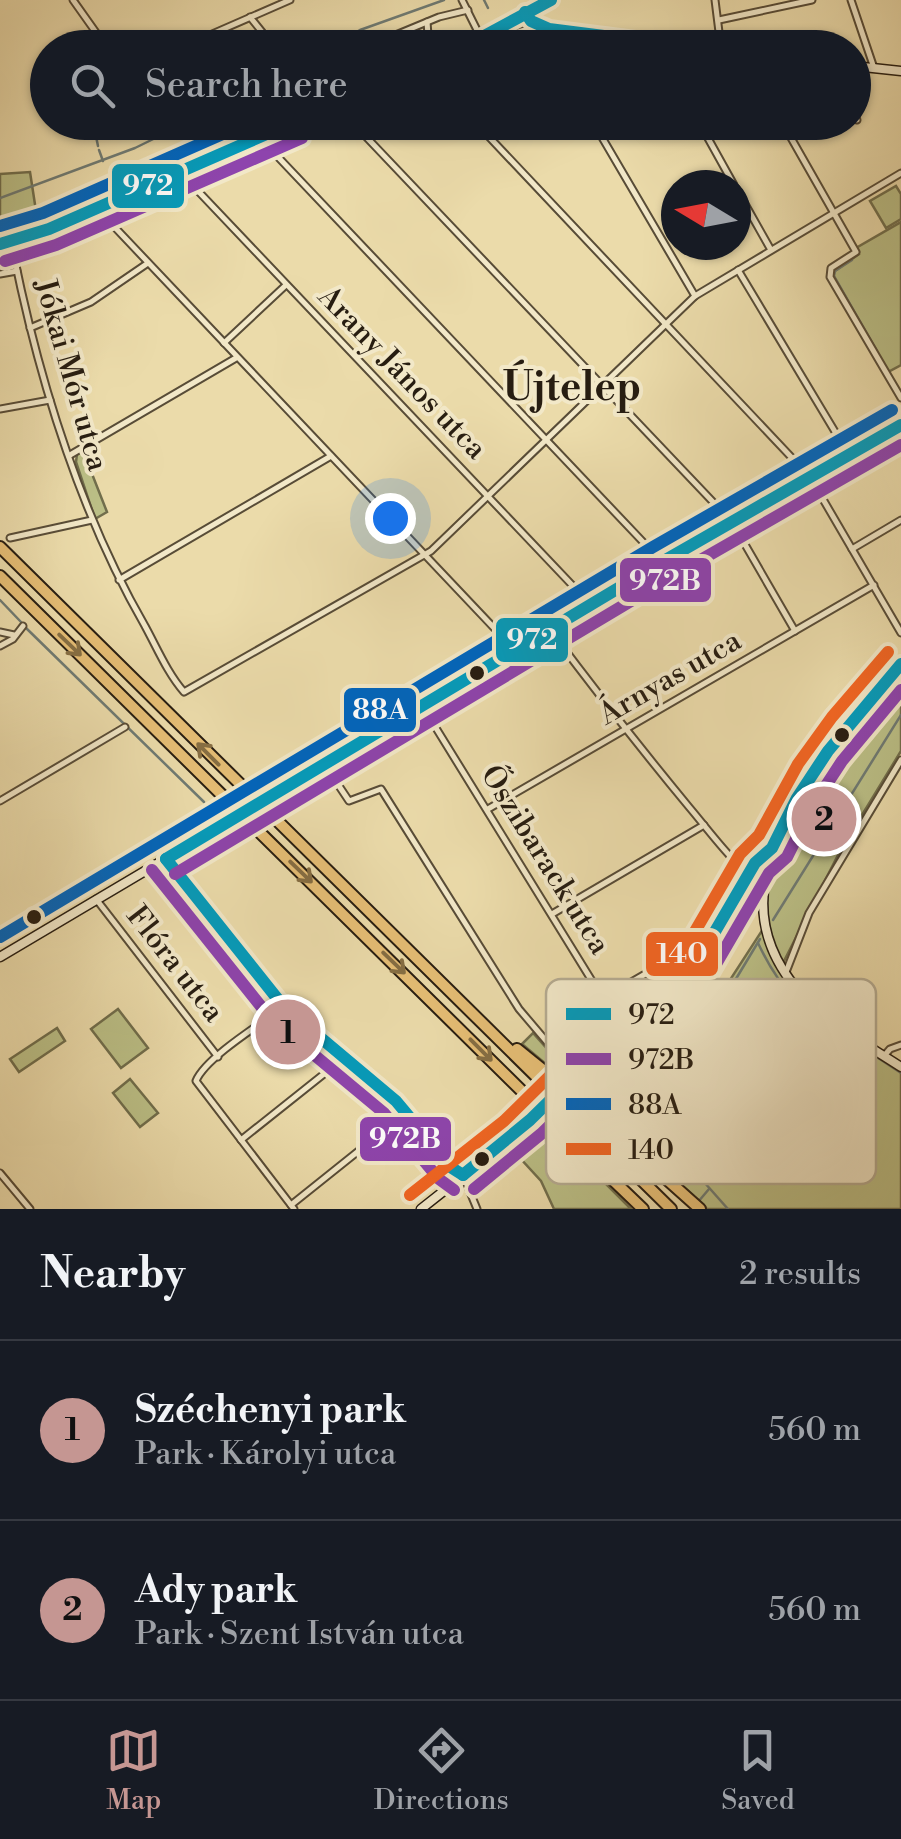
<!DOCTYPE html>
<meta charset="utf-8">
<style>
:root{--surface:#171b24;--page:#20242c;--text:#f1f3f6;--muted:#9ea1a6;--line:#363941;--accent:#c59692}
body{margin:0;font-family:"Libre Bodoni",serif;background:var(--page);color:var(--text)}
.compass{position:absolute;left:661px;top:170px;width:90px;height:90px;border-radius:50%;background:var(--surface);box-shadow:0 2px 8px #0004;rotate:280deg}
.you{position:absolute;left:390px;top:518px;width:35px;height:35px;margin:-25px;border:8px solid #fff;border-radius:50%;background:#1a73e8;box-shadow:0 0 0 15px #1a73e833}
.badge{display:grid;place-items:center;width:65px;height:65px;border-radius:50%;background:var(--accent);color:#111;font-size:32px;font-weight:700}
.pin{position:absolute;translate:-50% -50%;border:5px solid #fff;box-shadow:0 2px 10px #0006}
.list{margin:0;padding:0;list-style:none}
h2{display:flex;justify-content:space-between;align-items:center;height:130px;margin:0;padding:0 40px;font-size:42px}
h2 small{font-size:32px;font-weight:400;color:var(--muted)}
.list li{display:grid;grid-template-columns:65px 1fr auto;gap:30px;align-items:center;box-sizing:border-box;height:180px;padding:0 40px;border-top:2px solid var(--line)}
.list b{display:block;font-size:38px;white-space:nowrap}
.list p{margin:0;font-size:32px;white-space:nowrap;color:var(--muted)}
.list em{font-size:32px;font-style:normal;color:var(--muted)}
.icon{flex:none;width:55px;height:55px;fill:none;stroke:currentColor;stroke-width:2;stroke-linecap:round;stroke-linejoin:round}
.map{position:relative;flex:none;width:901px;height:1209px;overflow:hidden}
.search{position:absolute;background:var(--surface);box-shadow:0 2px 8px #0004;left:30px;right:30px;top:30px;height:110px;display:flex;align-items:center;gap:25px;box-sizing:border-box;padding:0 35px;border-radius:55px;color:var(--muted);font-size:38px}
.sheet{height:490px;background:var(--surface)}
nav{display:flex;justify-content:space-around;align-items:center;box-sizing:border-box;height:140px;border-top:2px solid var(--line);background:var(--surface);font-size:28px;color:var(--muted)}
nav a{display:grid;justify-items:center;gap:5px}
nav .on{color:var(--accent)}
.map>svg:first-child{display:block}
.green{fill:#bbbf86;stroke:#716e4c;stroke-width:2.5}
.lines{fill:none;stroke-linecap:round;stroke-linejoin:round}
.stream{stroke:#6e7a73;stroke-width:2.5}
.street-casing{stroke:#584c37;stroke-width:9}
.secondary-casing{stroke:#271d11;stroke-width:11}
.highway-casing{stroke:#271d11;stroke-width:14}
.street{stroke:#f2e8c8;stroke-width:5}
.secondary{stroke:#f2e8c8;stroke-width:8}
.highway{stroke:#e6be75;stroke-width:10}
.secondary-bridge-casing{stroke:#271d11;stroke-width:11;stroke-linecap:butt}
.highway-bridge-casing{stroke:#271d11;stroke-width:14;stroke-linecap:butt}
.secondary-bridge{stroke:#f2e8c8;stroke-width:8}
.highway-bridge{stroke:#e6be75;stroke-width:10}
.bus-1-casing{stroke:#f2e8c8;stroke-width:20}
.bus-2-casing{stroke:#f2e8c8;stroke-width:20}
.bus-3-casing{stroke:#f2e8c8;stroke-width:20}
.bus-4-casing{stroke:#f2e8c8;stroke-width:20}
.bus-1{stroke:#049bbb;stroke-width:12}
.bus-2{stroke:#8e44ad;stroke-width:12}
.bus-3{stroke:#0065bd;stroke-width:12}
.bus-4{stroke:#f26522;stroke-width:12}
.oneway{stroke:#866e43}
.bus-dot{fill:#271d11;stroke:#f2e8c8;stroke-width:4}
.labels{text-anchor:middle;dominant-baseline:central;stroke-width:8;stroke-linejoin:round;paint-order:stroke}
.street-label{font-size:30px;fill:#271d11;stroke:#f2e8c8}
.district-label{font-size:40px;font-weight:bold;fill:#271d11;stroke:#f2e8c8}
.key{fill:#f2e8c8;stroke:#b5ab91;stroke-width:2.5}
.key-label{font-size:28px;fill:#271d11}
.line-badge{stroke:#f2e8c8;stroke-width:4}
.badge-label{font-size:28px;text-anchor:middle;font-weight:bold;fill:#fff}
</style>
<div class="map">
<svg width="901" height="1209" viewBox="0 0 901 1209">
<rect width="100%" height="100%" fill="#ebdbaa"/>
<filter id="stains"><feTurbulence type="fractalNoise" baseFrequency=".002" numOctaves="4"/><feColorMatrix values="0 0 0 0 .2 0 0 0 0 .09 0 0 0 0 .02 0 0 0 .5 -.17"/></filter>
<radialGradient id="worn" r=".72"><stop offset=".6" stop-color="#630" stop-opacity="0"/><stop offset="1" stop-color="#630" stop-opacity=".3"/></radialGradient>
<g class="green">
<polygon points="30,172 38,224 11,241 17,271 0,274 0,174"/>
<polygon points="896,186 901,194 901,219 886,228 870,201"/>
<polygon points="901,222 901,365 888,372 832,273 859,254 856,248"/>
<polygon points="83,451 107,512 95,519 76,462 77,454"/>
<path d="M886,684H893L901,692V751L840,851L783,963C739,884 794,804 843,747C849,740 848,736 853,727C862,712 875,698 886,684Z"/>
<path d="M763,929C781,1000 845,1032 901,1071V1209H707L570,1086L593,1064L626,1094H634L631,1090L682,1054Z"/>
<polygon points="118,1009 148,1048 121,1068 91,1029"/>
<polygon points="282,1016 306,1038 291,1051 272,1026"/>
<polygon points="57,1028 65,1041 19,1072 10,1059"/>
<polygon points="533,1033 565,1069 559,1075 522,1044"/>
<polygon points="130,1079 158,1113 140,1127 113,1093"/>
<polygon points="539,1117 631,1209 554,1209 541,1181 509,1146"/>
</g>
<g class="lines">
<g class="stream">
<polyline points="484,0 488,8"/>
<polyline points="327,48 360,30 444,0"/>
<polyline points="93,122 98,146"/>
<polyline points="99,150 103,161"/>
<polyline points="0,198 135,148 188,122"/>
<polyline points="109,209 124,202"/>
<polyline points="0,231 1,233"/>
<polyline points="16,234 92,204"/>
<polyline points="18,246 95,215"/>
<polyline points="852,260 835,271 834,276 877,351"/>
<polyline points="0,600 21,622"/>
<polyline points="25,627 204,802"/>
<polyline points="893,687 899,692"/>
<polyline points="885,690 890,687"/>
<polyline points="853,735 858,722 882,693"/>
<polyline points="842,753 849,742"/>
<polyline points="820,778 841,755"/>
<polyline points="801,804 817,782"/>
<polyline points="773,920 901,715"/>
<path d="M758,943C783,996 806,1013 855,1044"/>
<polyline points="863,1048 901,1073"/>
<polyline points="672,1131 704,1182 728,1209"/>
<polyline points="667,1140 719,1007 760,939"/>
<polyline points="674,1180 690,1164"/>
<polyline points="698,1202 709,1189"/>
</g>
<g class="street-casing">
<g id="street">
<polyline points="73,0 107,48"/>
<polyline points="462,0 480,36"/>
<polyline points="715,0 721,48"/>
<polyline points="851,0 874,68"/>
<polyline points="250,17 275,48"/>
<polyline points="719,20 812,0"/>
<polyline points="427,22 429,48"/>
<polyline points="543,27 550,48"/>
<polyline points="481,36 487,41 539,26"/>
<polyline points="369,46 439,17 468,10"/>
<polyline points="180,48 290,0"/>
<polyline points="854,113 857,120"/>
<polyline points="352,122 732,522 795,631"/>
<polyline points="475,122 810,477 901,633"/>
<polyline points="593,122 695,296"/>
<polyline points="699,122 734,185"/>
<polyline points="782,122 856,252 831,268 830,277 901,398"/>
<polyline points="260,138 662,562"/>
<polyline points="180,172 591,605"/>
<polyline points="736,188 771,250"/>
<polyline points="100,207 107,219 514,649"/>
<path d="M11,241C37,374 77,508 145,626C157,648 168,674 184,692L431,551L695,296L901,173"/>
<polyline points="738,270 849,455"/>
<polyline points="0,274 17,271"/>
<polyline points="30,328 91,302 148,263"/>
<polyline points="224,343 286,285"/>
<polyline points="0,409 50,400"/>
<polyline points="70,455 236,358"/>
<polyline points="10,538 92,520"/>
<polyline points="852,549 901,520"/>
<polyline points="119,580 331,456"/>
<path d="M550,630C595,690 641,749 689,807C711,833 734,866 763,885"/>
<polyline points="0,632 14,635"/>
<polyline points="0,646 13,639 23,626"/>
<polyline points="890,676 901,687"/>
<polyline points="423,707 626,1036"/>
<polyline points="325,765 349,801 381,789 519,1009 575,1075"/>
<polyline points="0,801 125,727"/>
<polyline points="488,809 874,585"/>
<polyline points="96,899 218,1057"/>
<polyline points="552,914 704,825"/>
<polyline points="786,972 809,913 901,760"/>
<polyline points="604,998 666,962 677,963 691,974"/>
<path d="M284,1007C262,1023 205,1058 196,1081L294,1209"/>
<polyline points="884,1056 890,1049 901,1045"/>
<polyline points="241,1140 344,1058"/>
<polyline points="0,1173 30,1209"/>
<polyline points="463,1175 477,1209"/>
<polyline points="291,1205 406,1113"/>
</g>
</g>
<g class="secondary-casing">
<g id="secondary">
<polyline points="525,12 531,21 549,29 702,48"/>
<polyline points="461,48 551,0"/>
<polyline points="854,66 901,71"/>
<polyline points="0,244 49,229 295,122"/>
<path d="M901,664C871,696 845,730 820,766C772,838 732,912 797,989C824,1022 866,1044 901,1067"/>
<polyline points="275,794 662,562 901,425"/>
<polyline points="166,859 284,1007 396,1101 452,1168 463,1175"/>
<polyline points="0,957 226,823"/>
<polyline points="421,1209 516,1134 585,1066 671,1007 755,863 765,851 772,848"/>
</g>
</g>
<g class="highway-casing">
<g id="highway">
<polyline points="0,547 551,1091"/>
<polyline points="0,576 537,1106"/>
<polyline points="517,1049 559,1083"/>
<polyline points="568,1091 700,1209"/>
<polyline points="559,1099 671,1209"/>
<polyline points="544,1114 643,1209"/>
</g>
</g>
<use href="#street" class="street"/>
<use href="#secondary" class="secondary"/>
<use href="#highway" class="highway"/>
<g class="secondary-bridge-casing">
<polyline id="secondary-bridge" points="226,823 275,794"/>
</g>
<g class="highway-bridge-casing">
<g id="highway-bridge">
<polyline points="559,1083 568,1091"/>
<polyline points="551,1091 559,1099"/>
<polyline points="537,1106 544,1114"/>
</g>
</g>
<use href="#secondary-bridge" class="secondary-bridge"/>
<use href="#highway-bridge" class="highway-bridge"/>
<g class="bus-1-casing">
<g id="bus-1">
<polyline points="525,12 531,21 549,29 698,48"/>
<polyline points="462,48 551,0"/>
<polyline points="0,244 49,229 294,122"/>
<polyline points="166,859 662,562 901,425"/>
<polyline points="166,859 284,1007 396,1101 452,1168 463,1175"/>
<polyline points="463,1175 530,1120 585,1066 671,1007 755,863 772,848 797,798 828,751 901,664"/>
</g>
</g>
<g class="bus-2-casing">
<g id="bus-2">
<polyline points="5,261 56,245 302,138"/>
<polyline points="152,870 271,1019 384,1113 439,1179 454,1190"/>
<polyline points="175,874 671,577 901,445"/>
<polyline points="474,1189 541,1134 596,1080 684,1019 769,873 787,857 812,807 842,761 901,690"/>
</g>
</g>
<g class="bus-3-casing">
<g id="bus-3">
<polyline points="0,226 43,213 250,122"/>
<polyline points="0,937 653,547 892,410"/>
</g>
</g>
<g class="bus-4-casing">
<polyline id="bus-4" points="410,1195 504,1121 574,1052 658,995 740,854 759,835 798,764 832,717 888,652"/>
</g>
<use href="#bus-1" class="bus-1"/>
<use href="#bus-2" class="bus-2"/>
<use href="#bus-3" class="bus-3"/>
<use href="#bus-4" class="bus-4"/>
</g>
<defs><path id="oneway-shaft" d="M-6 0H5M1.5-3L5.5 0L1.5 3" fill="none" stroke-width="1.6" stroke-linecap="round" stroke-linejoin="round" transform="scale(2.5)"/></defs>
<g class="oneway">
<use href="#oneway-shaft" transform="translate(70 645) rotate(44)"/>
<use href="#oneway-shaft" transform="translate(208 754) rotate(-135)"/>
<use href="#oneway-shaft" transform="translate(301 872) rotate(44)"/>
<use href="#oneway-shaft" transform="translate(394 963) rotate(44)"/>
<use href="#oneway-shaft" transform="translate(481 1050) rotate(45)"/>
</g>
<g class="bus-dot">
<circle cx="477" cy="673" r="9"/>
<circle cx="842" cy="735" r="9"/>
<circle cx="34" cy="917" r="9"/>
<circle cx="482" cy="1159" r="9"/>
</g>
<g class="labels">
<g class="street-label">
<text transform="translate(402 373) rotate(46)">Arany János utca</text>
<text transform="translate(71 375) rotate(74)">Jókai Mór utca</text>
<text transform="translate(670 678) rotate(-30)">Árnyas utca</text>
<text transform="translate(545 860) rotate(58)">Őszibarack utca</text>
<text transform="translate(175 964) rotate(52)">Flóra utca</text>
</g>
<g class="district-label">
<text x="572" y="388">Újtelep</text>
</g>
</g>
<rect x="546" y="979" width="330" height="205" rx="15" class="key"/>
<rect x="566" y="1008" width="45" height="12" fill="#049bbb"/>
<rect x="566" y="1053" width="45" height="12" fill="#8e44ad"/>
<rect x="566" y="1098" width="45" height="12" fill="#0065bd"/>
<rect x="566" y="1143" width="45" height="12" fill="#f26522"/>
<g class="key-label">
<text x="628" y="1024">972</text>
<text x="628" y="1069">972B</text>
<text x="628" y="1114">88A</text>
<text x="628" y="1159">140</text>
</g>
<g class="line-badge">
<rect x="110" y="162" width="76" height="48" rx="10" fill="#049bbb"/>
<rect x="618" y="556" width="95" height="48" rx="10" fill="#8e44ad"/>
<rect x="494" y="616" width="76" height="48" rx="10" fill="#049bbb"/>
<rect x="342" y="686" width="76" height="48" rx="10" fill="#0065bd"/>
<rect x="644" y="930" width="76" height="48" rx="10" fill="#f26522"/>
<rect x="358" y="1115" width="95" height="48" rx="10" fill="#8e44ad"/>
</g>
<g class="badge-label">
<text x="148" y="195">972</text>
<text x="665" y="590">972B</text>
<text x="532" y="649">972</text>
<text x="380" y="719">88A</text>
<text x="682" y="963">140</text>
<text x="405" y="1148">972B</text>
</g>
<rect width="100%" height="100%" filter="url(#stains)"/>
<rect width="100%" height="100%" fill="url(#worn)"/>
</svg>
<svg class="compass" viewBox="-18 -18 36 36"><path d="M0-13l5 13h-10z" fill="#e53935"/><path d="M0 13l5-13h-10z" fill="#9ea1a6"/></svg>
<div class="you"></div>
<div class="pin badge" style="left:288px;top:1032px">1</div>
<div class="pin badge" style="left:824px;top:819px">2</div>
<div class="search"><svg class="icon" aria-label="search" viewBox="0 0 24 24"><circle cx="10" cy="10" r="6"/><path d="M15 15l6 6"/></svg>Search here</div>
</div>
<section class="sheet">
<h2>Nearby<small>2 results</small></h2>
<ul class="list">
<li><span class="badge">1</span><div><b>Széchenyi park</b><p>Park · Károlyi utca</p></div><em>560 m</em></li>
<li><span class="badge">2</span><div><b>Ady park</b><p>Park · Szent István utca</p></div><em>560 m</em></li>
</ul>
</section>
<nav>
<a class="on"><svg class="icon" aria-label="map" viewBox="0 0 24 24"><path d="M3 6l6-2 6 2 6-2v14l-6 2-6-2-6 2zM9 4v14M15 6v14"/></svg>Map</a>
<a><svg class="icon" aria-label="directions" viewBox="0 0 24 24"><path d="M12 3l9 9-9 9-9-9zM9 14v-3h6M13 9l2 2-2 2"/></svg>Directions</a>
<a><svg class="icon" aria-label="saved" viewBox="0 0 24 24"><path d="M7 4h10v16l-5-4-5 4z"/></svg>Saved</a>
</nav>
